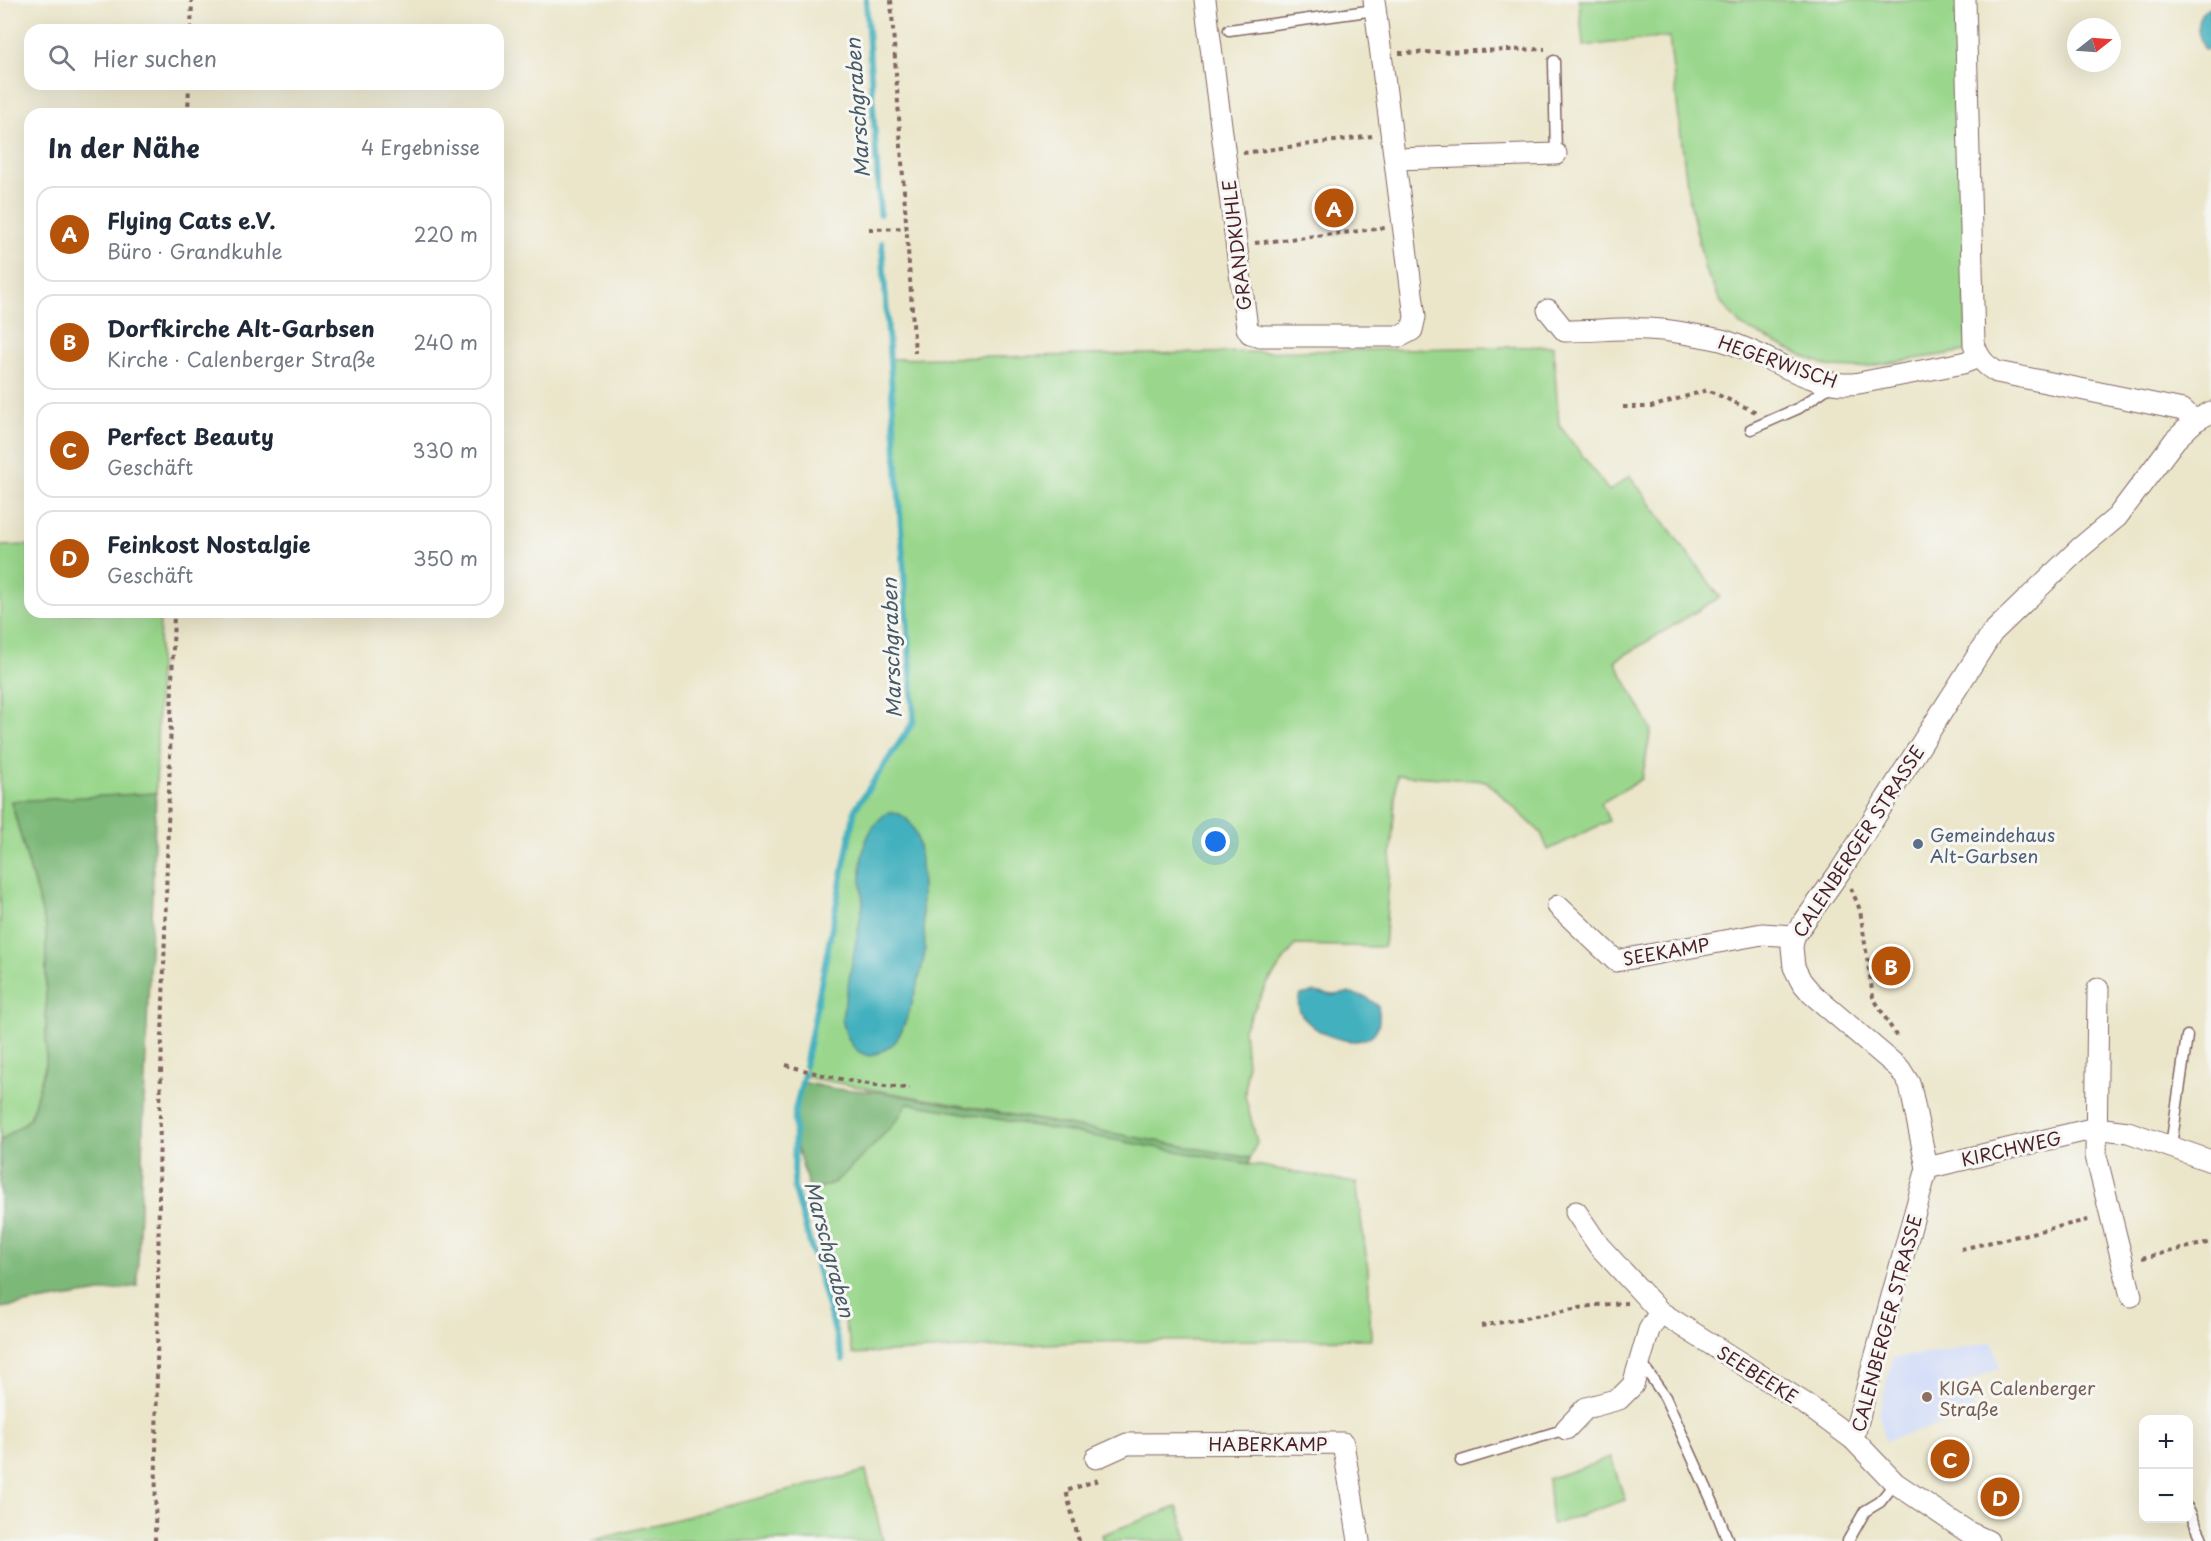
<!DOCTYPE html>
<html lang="de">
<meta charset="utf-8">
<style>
:root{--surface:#fff;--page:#f6f6f7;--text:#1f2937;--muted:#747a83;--line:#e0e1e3;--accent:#b45309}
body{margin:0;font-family:"Playpen Sans",sans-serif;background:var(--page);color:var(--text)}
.controls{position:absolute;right:18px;bottom:18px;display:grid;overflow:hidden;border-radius:12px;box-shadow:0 6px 24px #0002}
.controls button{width:54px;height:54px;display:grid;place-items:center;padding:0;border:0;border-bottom:2px solid var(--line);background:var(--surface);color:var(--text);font:30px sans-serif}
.compass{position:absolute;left:2067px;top:18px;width:54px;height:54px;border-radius:50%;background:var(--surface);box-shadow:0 6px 24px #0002;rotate:73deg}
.you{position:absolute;left:1216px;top:842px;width:21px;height:21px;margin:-15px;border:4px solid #fff;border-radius:50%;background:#1a73e8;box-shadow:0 0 0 9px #1a73e833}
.badge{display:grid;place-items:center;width:39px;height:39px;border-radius:50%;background:var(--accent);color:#fff;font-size:20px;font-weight:700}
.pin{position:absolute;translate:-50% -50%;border:3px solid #fff;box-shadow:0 2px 6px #0006}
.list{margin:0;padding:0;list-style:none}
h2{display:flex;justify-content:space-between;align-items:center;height:78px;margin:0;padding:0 24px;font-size:26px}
h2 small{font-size:20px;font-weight:400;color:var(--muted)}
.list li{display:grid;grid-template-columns:39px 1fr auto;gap:18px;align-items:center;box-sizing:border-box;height:96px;margin:0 12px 12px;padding:0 12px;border:2px solid var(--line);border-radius:18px}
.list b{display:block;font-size:22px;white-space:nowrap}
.list p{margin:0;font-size:20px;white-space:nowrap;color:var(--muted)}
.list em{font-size:20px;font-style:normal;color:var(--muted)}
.icon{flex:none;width:33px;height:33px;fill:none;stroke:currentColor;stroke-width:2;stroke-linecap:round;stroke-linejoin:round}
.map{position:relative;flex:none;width:2211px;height:1541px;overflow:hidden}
.search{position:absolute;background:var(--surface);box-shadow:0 6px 24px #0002;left:24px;top:24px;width:480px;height:66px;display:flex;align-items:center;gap:15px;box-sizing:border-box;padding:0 21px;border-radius:18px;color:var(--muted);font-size:22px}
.panel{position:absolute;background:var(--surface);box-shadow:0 6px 24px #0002;left:24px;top:108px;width:480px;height:510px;border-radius:18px}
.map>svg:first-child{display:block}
.built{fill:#cfdaf9}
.green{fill:#9ad78c;stroke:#727b5c;stroke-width:1.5}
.forest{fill:#7bb878;stroke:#626c52;stroke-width:1.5}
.water{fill:#42b0be;stroke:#466874;stroke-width:1.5}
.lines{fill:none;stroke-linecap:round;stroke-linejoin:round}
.stream{stroke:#42b0be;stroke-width:6}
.service-casing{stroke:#826563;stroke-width:13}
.minor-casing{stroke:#826563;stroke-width:23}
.path{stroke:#826563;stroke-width:4;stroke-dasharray:4.5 4.5;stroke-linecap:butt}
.service{stroke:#fff;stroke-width:10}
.minor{stroke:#fff;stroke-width:21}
.service-dot{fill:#5c6f8a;stroke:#f6f6f2;stroke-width:2}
.education-dot{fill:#8d6e63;stroke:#f6f6f2;stroke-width:2}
.labels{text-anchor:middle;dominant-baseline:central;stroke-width:6;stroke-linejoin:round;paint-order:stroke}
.street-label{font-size:18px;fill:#4a1f2b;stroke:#f6f6f2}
.service-label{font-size:18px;fill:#4e5e75;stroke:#f6f6f2;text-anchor:start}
.education-label{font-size:18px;fill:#785e54;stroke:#f6f6f2;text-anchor:start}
.water-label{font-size:20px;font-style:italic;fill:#475966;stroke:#f6f6f2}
</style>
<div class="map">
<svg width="2211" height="1541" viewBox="0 0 2211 1541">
<rect width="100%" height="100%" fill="#f6f6f2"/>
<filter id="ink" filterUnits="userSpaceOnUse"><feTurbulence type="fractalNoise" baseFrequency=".0167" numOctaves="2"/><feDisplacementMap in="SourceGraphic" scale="12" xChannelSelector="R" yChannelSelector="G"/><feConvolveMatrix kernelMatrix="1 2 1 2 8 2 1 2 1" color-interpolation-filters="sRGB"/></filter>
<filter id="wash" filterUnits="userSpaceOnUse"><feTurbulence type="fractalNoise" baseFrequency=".008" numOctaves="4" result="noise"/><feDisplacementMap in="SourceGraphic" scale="24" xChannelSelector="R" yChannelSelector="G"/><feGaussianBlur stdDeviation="1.35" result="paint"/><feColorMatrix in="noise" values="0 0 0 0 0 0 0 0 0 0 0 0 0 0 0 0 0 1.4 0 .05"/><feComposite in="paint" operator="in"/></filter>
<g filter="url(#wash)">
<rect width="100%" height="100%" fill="#ebe6ca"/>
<polygon class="built" points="1992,1342 2000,1368 1966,1383 1976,1414 1885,1441 1879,1412 1893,1358 1944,1352"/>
<g class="green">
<polygon points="1579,0 1965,0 1966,351 1858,368 1831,367 1802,356 1740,325 1721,302 1705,270 1688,193 1669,37 1583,46"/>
<polygon points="1553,346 1559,425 1609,491 1630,476 1720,597 1615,661 1651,729 1642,779 1601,803 1609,821 1548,850 1541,833 1486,781 1397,775 1384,947 1295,945 1267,984 1244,1029 1247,1066 1245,1096 1257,1142 1250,1158 804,1077 855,809 914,721 890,359"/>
<polygon points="30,545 30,612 160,612 156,793 11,802 46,927 46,1063 30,1119 0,1141 0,546"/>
<polygon points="907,1103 1356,1183 1368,1269 1371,1339 1083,1342 853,1354 810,1192 837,1181 898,1119"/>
<polygon points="1611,1458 1625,1500 1552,1525 1548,1479"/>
<polygon points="866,1471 883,1541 590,1541"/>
<polygon points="1177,1507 1189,1541 1103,1541 1101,1535"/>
</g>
<g class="forest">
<polygon points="156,793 137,1286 0,1308 0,1141 30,1119 46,1063 46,927 11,801"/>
<polygon points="802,1082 835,1089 882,1092 1250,1158 1249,1164 907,1103 898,1119 873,1146 837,1181 810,1192 797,1147 795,1110"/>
</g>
<g class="water">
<path d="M2211,7V49H2204C2197,34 2192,15 2211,7Z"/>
<path d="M888,812C928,812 921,880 922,906C923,920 925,934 925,948C924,966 906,1030 894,1043C888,1050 878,1053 870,1056C851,1053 845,1034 842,1018L863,903C859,870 858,833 888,812Z"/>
<path d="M1313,992L1334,995L1347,993L1366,997L1378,1006C1392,1072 1281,1030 1301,995Z"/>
</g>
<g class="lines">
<g class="stream">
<polyline points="866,0 880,214"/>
<polyline points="805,1066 855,809 914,721 882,243"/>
<polyline points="804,1074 795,1110 794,1187 843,1360"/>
</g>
</g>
</g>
<g filter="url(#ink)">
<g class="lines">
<g class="service-casing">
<g id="service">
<polyline points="1229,30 1375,10"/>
<polyline points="1554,61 1556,154"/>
<polyline points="1751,429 1799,408 1833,384"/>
<polyline points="2171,1146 2187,1036"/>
<polyline points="1640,1361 1665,1397 1713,1503 1728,1541"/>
<polyline points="1461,1461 1566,1429"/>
<polyline points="2188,1508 2203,1541"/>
<polyline points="1848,1541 1865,1511 1880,1502 1895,1483"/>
</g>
</g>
<g class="minor-casing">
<g id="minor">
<polyline points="1205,0 1247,328 1250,333 1261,336 1401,336 1412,330 1415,317 1374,0"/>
<path d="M1965,0L1974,344C1979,358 1984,365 1997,372L2183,410L2195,421"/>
<polyline points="1395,159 1556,154"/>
<path d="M1548,310L1565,331C1593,331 1621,328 1648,329C1672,330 1697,335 1721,340C1767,352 1810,391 1859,383L1963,363L1979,357"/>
<polyline points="1558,906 1616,961 1762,934 1794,936"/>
<polyline points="2098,989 2096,1156 2131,1296"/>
<polyline points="1927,1168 2096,1128 2128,1132 2211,1161"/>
<polyline points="1576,1212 1599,1246 1660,1312 1804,1403 1853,1439 1895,1483 1968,1532 1988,1541"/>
<polyline points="1566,1429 1586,1408 1619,1399 1633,1385 1649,1330 1660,1312"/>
<polyline points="1853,1439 1927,1168 1910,1085 1900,1069 1812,994 1801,981 1794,967 1792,947 1794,936 1841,870 1992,633 2080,548 2117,517 2175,440 2195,421 2211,412"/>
<polyline points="1096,1458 1127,1444 1343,1443 1359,1541"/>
</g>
</g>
<g class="path">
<polyline points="891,0 915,353"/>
<polyline points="191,30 192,0"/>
<polyline points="1399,53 1545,49"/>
<polyline points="188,114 189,84"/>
<polyline points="1243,153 1372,136"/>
<polyline points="869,229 906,228"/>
<polyline points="1255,243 1385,228"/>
<polyline points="1623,407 1651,407 1707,390 1756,412"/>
<polyline points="1851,888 1860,910 1873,997 1898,1039"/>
<path d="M786,1065C827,1077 866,1086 910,1088"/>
<polyline points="1961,1249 2092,1219"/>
<polyline points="2142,1258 2211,1242"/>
<polyline points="1481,1326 1596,1305 1627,1303"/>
<polyline points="155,1541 160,1109 174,612"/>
<polyline points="1079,1541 1066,1491 1101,1479"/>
</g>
<use href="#service" class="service"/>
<use href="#minor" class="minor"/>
</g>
</g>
<circle class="service-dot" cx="1918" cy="844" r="6"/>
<circle class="education-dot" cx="1927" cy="1397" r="6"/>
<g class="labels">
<g class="street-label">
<text transform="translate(1236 245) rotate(-97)">GRANDKUHLE</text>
<text transform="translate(1778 361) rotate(19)">HEGERWISCH</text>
<text transform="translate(1858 841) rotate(-57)">CALENBERGER STRASSE</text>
<text transform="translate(1666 951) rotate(-10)">SEEKAMP</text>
<text transform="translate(2011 1148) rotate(-13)">KIRCHWEG</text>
<text transform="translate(1886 1323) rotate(-75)">CALENBERGER STRASSE</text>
<text transform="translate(1758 1374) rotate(32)">SEEBEEKE</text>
<text x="1268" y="1443">HABERKAMP</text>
</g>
<g class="service-label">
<text x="1930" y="834">Gemeindehaus<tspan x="1930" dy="21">Alt-Garbsen</tspan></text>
</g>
<g class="education-label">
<text x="1939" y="1387">KIGA Calenberger<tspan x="1939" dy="21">Straße</tspan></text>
</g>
<g class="water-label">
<text transform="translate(857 108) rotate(-94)">Marschgraben</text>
<text transform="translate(891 648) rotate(-92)">Marschgraben</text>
<text transform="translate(830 1249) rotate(75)">Marschgraben</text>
</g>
</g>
</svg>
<div class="controls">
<button>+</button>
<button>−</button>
</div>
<svg class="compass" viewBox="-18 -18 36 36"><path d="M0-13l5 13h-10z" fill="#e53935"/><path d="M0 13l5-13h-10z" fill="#747a83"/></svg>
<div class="you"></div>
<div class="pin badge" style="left:1334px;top:208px">A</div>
<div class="pin badge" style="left:1891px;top:966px">B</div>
<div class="pin badge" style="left:1950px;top:1459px">C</div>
<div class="pin badge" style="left:2000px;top:1497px">D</div>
<div class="search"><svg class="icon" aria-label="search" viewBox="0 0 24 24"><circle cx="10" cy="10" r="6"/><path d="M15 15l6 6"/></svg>Hier suchen</div>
<section class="panel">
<h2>In der Nähe<small>4 Ergebnisse</small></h2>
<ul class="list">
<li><span class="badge">A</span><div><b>Flying Cats e.V.</b><p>Büro · Grandkuhle</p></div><em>220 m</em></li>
<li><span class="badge">B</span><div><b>Dorfkirche Alt-Garbsen</b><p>Kirche · Calenberger Straße</p></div><em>240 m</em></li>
<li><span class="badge">C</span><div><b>Perfect Beauty</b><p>Geschäft</p></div><em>330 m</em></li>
<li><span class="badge">D</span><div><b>Feinkost Nostalgie</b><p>Geschäft</p></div><em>350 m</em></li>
</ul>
</section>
</div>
